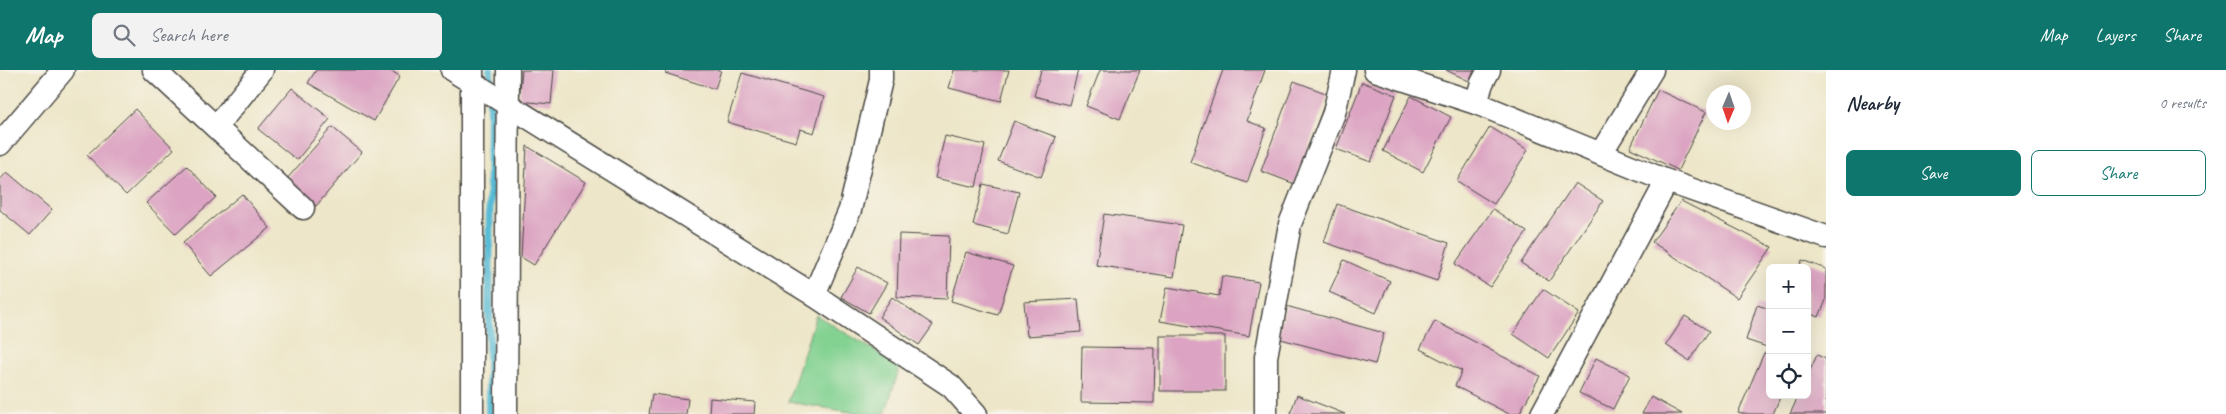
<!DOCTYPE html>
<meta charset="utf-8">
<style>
:root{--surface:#fff;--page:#f2f2f3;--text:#1f2937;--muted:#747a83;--line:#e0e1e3;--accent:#0f766e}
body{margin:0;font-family:Caveat,sans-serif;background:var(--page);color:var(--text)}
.controls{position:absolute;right:15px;bottom:15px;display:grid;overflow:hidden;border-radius:8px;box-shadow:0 5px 20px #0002}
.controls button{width:45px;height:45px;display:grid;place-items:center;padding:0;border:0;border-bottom:1px solid var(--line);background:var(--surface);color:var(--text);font:25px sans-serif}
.compass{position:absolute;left:1706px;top:15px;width:45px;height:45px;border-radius:50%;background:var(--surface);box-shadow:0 5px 20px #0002;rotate:182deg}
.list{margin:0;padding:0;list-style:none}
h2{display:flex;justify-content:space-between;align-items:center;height:65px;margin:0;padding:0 20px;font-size:21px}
h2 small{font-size:16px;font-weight:400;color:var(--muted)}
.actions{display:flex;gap:10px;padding:15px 20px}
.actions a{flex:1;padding:11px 0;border:1px solid var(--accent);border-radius:8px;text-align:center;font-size:18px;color:var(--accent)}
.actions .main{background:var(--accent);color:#fff}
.icon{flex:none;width:28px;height:28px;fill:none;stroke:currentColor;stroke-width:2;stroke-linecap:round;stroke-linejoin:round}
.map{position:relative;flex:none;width:1826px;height:344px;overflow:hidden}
header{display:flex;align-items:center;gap:30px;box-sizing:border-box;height:70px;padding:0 25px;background:var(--accent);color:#fff}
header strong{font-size:24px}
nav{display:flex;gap:28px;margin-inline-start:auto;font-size:18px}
.search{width:350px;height:45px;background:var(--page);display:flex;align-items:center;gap:12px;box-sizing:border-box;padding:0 18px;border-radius:8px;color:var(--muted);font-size:19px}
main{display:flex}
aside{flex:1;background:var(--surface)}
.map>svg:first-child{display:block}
.green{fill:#83d292;stroke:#577e5e}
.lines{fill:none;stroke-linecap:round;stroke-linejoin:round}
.stream{stroke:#58bcd6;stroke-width:8}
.building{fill:#dca4c2}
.street-casing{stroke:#484743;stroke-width:25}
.street{stroke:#fff;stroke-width:22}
</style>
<header>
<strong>Map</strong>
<div class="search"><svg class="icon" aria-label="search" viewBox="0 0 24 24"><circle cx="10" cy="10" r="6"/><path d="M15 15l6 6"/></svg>Search here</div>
<nav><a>Map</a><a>Layers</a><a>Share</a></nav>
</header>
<main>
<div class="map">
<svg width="1826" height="344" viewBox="0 0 1826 344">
<rect width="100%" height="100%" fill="#f7f3e8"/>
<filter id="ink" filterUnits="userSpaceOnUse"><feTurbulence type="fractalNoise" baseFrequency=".02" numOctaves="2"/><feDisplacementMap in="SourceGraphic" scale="10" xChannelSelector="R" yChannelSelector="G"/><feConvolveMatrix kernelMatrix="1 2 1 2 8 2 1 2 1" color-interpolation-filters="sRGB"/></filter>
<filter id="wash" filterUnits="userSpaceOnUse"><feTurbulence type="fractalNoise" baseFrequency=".0096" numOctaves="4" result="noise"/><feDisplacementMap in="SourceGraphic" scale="20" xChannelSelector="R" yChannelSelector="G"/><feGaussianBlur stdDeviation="1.12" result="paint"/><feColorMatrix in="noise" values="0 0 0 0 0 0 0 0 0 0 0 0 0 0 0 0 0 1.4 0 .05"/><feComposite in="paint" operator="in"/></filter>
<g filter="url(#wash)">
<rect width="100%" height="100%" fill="#ede6c8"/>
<polygon class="green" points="816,245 900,296 885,344 863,344 788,332"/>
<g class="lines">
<polyline class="stream" points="489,344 490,0"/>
</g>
<g id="blocks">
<g class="building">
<polygon points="316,0 389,0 400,6 374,51 308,13"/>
<polygon points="522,0 554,0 551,34 519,31"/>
<polygon points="666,0 721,0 715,19 665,3"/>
<polygon points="954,0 1009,0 1001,31 949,18"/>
<polygon points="1041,0 1078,0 1069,35 1034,26"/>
<polygon points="1100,0 1140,0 1120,49 1086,36"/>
<polygon points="1223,0 1265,0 1247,51 1266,58 1247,113 1190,92"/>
<polygon points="1446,0 1474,0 1469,11"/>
<polygon points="742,3 824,27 814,63 800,59 796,72 727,52"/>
<polygon points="1294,11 1328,24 1295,114 1261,101"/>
<polygon points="1362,12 1396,25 1371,92 1336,79"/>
<polygon points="292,18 330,49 297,90 258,59"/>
<polygon points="1658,20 1706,42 1678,100 1630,78"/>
<polygon points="1411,26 1451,47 1423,102 1383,81"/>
<polygon points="135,39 174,79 126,125 87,85"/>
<polygon points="1014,51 1056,67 1041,107 998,91"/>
<polygon points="332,57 362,82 316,136 286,110"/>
<polygon points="1490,57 1528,80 1494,134 1457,111"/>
<polygon points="945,66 985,75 976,117 935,108"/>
<polygon points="527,76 586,112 534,195 521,187"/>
<polygon points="187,96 216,127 176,164 146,133"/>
<polygon points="7,102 52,140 30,165 0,140 0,110"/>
<polygon points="1575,113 1603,131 1549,211 1521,193"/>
<polygon points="983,114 1019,122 1008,164 973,155"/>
<polygon points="242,124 270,158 211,206 183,173"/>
<polygon points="1681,131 1772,177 1737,228 1652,172"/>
<polygon points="1337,134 1449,173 1437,211 1324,172"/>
<polygon points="1493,139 1527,162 1490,217 1455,194"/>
<polygon points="1104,144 1182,155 1174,207 1096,195"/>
<polygon points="899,164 949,166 947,229 897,227"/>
<polygon points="966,182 1013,196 998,245 951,231"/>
<polygon points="1344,190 1390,211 1376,243 1329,222"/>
<polygon points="1802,190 1826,199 1826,230 1819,247 1807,243 1807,198 1799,198"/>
<polygon points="858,197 887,213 869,243 841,227"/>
<polygon points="1222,206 1259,212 1249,266 1160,251 1167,217 1219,226"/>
<polygon points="1543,219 1579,243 1549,288 1513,264"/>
<polygon points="892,227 933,255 919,275 879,247"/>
<polygon points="1078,229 1081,262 1027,266 1024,232"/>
<polygon points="1757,235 1770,239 1770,278 1746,270"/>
<polygon points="1286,236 1384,263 1375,294 1277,268"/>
<polygon points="1685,246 1709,261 1689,291 1666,275"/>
<polygon points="1435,251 1540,306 1519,344 1509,344 1455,316 1462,301 1420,279"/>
<rect x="1160" y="266" width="65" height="55"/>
<polygon points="1082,277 1155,278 1154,333 1081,332"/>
<polygon points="1764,283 1770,286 1770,325 1781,325 1773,344 1742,344 1738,343"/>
<polygon points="1817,285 1826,289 1826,344 1790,344 1799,325 1807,325 1807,307"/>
<polygon points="1596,288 1630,305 1613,339 1579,323"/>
<polygon points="652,324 688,329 686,344 649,344"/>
<polygon points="1297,325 1345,344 1290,344"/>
<polygon points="1651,327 1682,344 1642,344"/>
<polygon points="710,328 755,332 754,344 709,344"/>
</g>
</g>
</g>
<g filter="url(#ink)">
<use href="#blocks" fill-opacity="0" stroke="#484743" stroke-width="1"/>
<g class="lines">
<g class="street-casing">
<g id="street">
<polyline points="154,0 303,138"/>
<polyline points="452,0 814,225 951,316 976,344"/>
<polyline points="1375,0 1476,33 1667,111 1826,167"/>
<polyline points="1476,33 1482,13 1489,0"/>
<polyline points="216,57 262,0"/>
<polyline points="0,74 63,0"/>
<polyline points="1601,83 1652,0"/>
<polyline points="814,225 850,140 881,10 881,0"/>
<polyline points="472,344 472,0"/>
<polyline points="506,344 508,0"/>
<polyline points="1266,344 1266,287 1290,154 1334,43 1344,0"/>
<polyline points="1542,344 1667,111"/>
</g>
</g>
<use href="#street" class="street"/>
</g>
</g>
</svg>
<div class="controls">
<button>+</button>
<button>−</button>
<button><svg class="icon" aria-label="locate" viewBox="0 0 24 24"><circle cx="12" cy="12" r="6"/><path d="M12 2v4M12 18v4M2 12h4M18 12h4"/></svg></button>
</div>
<svg class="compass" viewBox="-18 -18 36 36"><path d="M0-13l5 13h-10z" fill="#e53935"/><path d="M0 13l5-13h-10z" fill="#747a83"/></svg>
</div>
<aside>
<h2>Nearby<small>0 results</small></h2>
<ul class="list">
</ul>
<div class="actions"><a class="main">Save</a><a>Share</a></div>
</aside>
</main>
